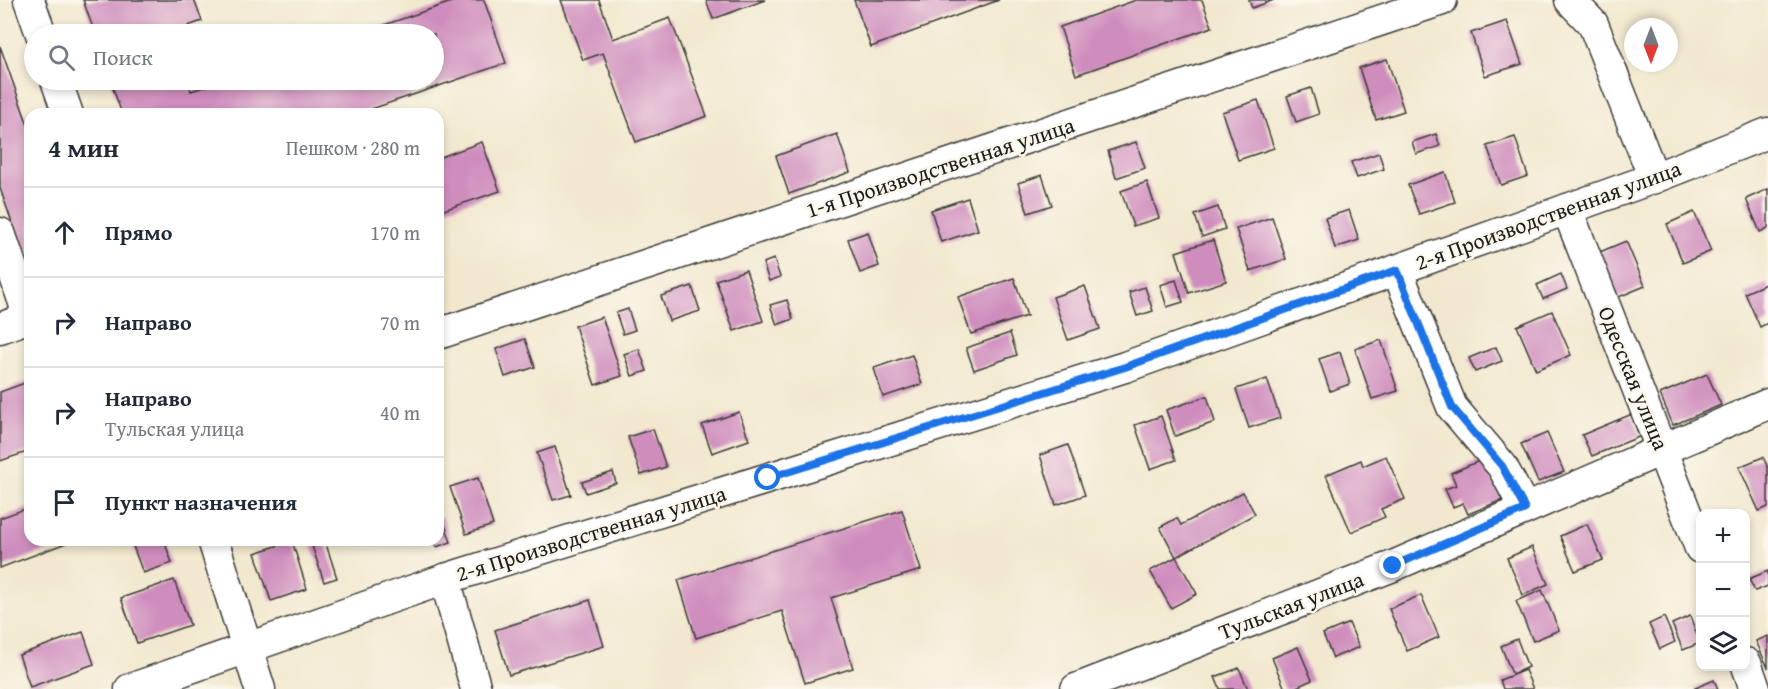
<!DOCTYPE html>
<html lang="ru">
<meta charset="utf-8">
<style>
:root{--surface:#fff;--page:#f2f2f3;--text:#1f2937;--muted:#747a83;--line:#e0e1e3}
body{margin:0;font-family:"Gentium Book Plus",serif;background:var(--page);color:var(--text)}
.controls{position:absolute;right:18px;bottom:18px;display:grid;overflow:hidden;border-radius:12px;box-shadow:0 3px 9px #0003}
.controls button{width:54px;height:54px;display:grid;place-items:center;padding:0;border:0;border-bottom:2px solid var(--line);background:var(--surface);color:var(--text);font:30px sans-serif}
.compass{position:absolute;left:1624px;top:18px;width:54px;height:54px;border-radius:50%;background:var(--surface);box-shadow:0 3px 9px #0003;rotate:180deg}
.stop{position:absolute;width:18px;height:18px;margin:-14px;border:4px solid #1a73e8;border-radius:50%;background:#fff}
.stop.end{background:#1a73e8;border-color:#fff;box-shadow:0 2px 6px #0008}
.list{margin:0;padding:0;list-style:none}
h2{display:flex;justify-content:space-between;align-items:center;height:78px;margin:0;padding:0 24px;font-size:26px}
h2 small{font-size:20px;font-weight:400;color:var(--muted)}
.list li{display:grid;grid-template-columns:39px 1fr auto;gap:18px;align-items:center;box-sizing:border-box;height:90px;padding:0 24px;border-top:2px solid var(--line)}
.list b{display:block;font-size:22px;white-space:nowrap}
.list p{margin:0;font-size:20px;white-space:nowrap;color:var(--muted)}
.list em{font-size:20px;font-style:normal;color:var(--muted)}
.icon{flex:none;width:33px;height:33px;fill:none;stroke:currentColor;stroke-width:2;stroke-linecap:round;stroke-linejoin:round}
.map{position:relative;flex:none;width:1768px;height:689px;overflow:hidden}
.search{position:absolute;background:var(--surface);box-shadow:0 3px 9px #0003;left:24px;top:24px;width:420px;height:66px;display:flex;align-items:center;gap:15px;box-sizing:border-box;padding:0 21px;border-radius:33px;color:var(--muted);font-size:22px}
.panel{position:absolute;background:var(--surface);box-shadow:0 3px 9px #0003;left:24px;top:108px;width:420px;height:438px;border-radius:18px}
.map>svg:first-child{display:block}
.building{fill:#cf8dbd}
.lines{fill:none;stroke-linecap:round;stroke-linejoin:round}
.minor-casing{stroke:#3c3b37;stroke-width:33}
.minor{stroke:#fff;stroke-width:30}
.route{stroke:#1a73e8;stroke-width:8}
.labels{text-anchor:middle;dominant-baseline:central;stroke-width:5;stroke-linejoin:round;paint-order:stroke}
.street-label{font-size:22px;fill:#1c1c1c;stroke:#fbf7ec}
</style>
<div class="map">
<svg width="1768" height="689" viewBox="0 0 1768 689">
<rect width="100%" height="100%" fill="#fbf7ec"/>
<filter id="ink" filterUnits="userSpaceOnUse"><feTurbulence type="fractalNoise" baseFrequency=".0167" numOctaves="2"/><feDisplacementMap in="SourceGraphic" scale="12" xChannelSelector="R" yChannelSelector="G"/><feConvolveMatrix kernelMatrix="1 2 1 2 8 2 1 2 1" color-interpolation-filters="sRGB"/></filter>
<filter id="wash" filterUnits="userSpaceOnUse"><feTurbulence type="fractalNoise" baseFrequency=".008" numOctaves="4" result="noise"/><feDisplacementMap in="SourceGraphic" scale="24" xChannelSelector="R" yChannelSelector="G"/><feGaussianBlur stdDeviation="1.35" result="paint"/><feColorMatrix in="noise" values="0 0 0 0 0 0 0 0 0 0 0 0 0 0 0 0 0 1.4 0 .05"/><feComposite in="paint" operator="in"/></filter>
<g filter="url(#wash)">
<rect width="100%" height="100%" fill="#f2e8cf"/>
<g id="blocks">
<g class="building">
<polygon points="83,0 194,0 202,21 188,26 191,34 95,34"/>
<polygon points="457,0 484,0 506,63 357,114 122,114 110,80 187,80 191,91 226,80 434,80 434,34 358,34"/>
<polygon points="561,0 599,0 613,39 670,18 707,116 636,142 603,53 583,60"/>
<polygon points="706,0 765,0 713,19"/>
<polygon points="854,0 999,0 871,47"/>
<polygon points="1136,0 1202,0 1212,27 1076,75 1060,27"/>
<polygon points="1249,0 1274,0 1252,8"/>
<polygon points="1507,21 1522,64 1485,76 1471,33"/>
<polygon points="0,46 30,131 30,274 0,188"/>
<polygon points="1387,59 1404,111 1376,120 1359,68"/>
<polygon points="1311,88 1319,114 1296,122 1287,96"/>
<polygon points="1258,100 1274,148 1238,160 1222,112"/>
<polygon points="837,134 850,172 789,194 776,156"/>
<polygon points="1436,134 1440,146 1416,154 1412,142"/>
<polygon points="1515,137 1528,176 1501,185 1487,146"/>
<polygon points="482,142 500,191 438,212 438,158"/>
<polygon points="1136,142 1145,168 1116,178 1108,151"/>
<polygon points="1379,153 1384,169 1357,178 1351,162"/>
<polygon points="1445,172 1455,202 1419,214 1408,185"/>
<polygon points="1042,175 1052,205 1028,213 1018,183"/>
<polygon points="1147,182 1159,218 1133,226 1121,191"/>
<polygon points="1768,189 1768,228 1760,232 1746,199"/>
<polygon points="968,198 978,230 941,242 931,210"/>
<polygon points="1218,207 1225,229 1202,237 1195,215"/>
<polygon points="1349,210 1359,240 1335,248 1325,218"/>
<polygon points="1694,212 1711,251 1683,263 1667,224"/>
<polygon points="1272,217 1286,259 1250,271 1236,229"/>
<polygon points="868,232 879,266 860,273 848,239"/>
<polygon points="1213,240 1226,281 1189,293 1176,252"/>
<polygon points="1626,241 1645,286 1614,299 1595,254"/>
<polygon points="774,259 780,277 769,281 763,263"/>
<polygon points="746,270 763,321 734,331 716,280"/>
<polygon points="1561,274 1567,289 1543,299 1537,285"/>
<polygon points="1014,278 1027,316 971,334 958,297"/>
<polygon points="1176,280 1183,302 1167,307 1160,285"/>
<polygon points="1768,283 1768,323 1760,327 1745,293"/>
<polygon points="692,286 700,311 669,321 661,296"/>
<polygon points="1085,286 1100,329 1068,340 1053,297"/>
<polygon points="1145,287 1153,311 1137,316 1129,292"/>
<polygon points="787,300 793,319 777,325 770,305"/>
<polygon points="628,309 635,330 623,334 616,313"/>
<polygon points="1552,311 1571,355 1536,370 1517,326"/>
<polygon points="602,317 622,376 595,385 575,326"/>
<polygon points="1010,333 1017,355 974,370 966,348"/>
<polygon points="525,339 535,367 505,377 496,349"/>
<polygon points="1381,340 1398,391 1372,399 1355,349"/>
<polygon points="1496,347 1502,361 1475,372 1469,358"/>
<polygon points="639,349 647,371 632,376 624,354"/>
<polygon points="1340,352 1350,384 1330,391 1319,359"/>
<polygon points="912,355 922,384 883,397 874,368"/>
<polygon points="1707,374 1721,405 1673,425 1660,394"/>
<polygon points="1267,379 1280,418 1249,428 1236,389"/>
<polygon points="30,381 30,451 0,461 0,392"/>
<polygon points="1207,396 1215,422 1175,436 1166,410"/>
<polygon points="739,412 749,440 712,453 702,425"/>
<polygon points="1632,414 1641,436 1592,456 1582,435"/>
<polygon points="1161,416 1176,460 1150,469 1135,425"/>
<polygon points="653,429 666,467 641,475 628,437"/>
<polygon points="1547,433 1564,472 1538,482 1521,444"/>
<polygon points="1068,445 1085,495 1056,505 1040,455"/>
<polygon points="555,447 571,495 553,500 537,453"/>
<polygon points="1386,456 1405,499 1381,509 1385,517 1351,532 1326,475 1361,460 1363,466"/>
<polygon points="1763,457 1768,468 1768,507 1759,511 1739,467"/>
<polygon points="1484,459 1502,500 1468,514 1463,503 1453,507 1445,489 1456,485 1451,473"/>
<polygon points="613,472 616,483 586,493 582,482"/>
<polygon points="478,478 493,525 466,534 450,487"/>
<polygon points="1243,492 1255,514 1176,557 1160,527 1177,518 1181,525"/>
<polygon points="30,507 30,540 74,540 0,568 0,518"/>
<polygon points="902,510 921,570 831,598 853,668 805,683 782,611 696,638 678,580"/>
<polygon points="442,516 451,542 436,547 433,540 438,540 438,517"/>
<polygon points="1587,524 1603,560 1575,571 1560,536"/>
<polygon points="151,540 164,540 172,563 143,573 133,546"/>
<polygon points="292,541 307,589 271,601 255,553"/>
<polygon points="325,541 337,578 324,582 312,546"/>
<polygon points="1532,547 1548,584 1523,595 1507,558"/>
<polygon points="1176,557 1197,594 1171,608 1150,571"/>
<polygon points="1768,571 1768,586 1755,591 1749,579"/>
<polygon points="174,580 190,625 137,643 121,598"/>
<polygon points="1542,590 1559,630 1533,641 1516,601"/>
<polygon points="1421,595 1439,637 1407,651 1389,609"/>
<polygon points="590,600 604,646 509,675 495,630"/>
<polygon points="1690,616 1700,643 1683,650 1672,624"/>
<polygon points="1664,617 1675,642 1660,649 1649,624"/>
<polygon points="1349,623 1359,647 1333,658 1323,634"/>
<polygon points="83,632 94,664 30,687 19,655"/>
<polygon points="1768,636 1768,668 1756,641"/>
<polygon points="1517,639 1528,667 1512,674 1501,646"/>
<polygon points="1298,647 1312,680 1292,689 1285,689 1272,658"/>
<polygon points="1239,668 1248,689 1220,689 1215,677"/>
<polygon points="1525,670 1533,689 1503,689 1500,680"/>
<polygon points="1714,680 1718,689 1693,689"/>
</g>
</g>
</g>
<g filter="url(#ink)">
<use href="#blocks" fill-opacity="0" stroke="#3c3b37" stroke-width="1.5"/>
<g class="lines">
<g class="minor-casing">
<g id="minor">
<polyline points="29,0 41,34"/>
<polyline points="1570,0 1593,24 1654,178"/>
<polyline points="56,80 68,114"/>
<polyline points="1567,209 1700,548"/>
<polyline points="0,233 29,317"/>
<polyline points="1397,270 1452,407 1502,466 1525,509"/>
<polyline points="0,328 30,317"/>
<polyline points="438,334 1442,0"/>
<polyline points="213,540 260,689"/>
<polyline points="445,579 476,689"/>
<polyline points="1746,663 1755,689"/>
<polyline points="130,689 445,579 1125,367 1654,178 1768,133"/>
<polyline points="1076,689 1393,566 1768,404"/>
</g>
</g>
<use href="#minor" class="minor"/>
</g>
</g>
<g class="lines" filter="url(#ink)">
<polyline class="route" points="768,478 1125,367 1397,270 1452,407 1502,466 1525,509 1393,566"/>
</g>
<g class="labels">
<g class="street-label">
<text transform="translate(940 167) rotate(-18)">1-я Производственная улица</text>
<text transform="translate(1548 215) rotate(-20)">2-я Производственная улица</text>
<text transform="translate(1634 378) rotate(68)">Одесская улица</text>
<text transform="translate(591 533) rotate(-17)">2-я Производственная улица</text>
<text transform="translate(1291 605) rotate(-21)">Тульская улица</text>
</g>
</g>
</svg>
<div class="controls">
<button>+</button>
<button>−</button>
<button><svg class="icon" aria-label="layers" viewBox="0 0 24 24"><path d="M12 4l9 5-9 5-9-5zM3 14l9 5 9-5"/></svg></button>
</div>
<svg class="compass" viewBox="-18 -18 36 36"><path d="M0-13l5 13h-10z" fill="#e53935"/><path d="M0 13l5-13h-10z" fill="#747a83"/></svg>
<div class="stop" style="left:768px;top:478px"></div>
<div class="stop end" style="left:1393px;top:566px"></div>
<div class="search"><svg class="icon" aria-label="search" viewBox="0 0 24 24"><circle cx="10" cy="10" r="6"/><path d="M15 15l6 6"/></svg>Поиск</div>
<section class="panel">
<h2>4 мин<small>Пешком · 280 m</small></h2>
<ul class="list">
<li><svg class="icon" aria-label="ahead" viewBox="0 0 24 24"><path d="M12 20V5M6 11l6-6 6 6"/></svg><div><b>Прямо</b></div><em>170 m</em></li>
<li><svg class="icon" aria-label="right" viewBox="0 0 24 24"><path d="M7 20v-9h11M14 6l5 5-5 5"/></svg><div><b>Направо</b></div><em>70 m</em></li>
<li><svg class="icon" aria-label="right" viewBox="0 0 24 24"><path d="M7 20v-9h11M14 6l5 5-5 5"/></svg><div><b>Направо</b><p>Тульская улица</p></div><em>40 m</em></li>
<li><svg class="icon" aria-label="arrive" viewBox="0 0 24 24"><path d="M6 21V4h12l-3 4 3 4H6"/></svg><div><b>Пункт назначения</b></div></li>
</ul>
</section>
</div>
